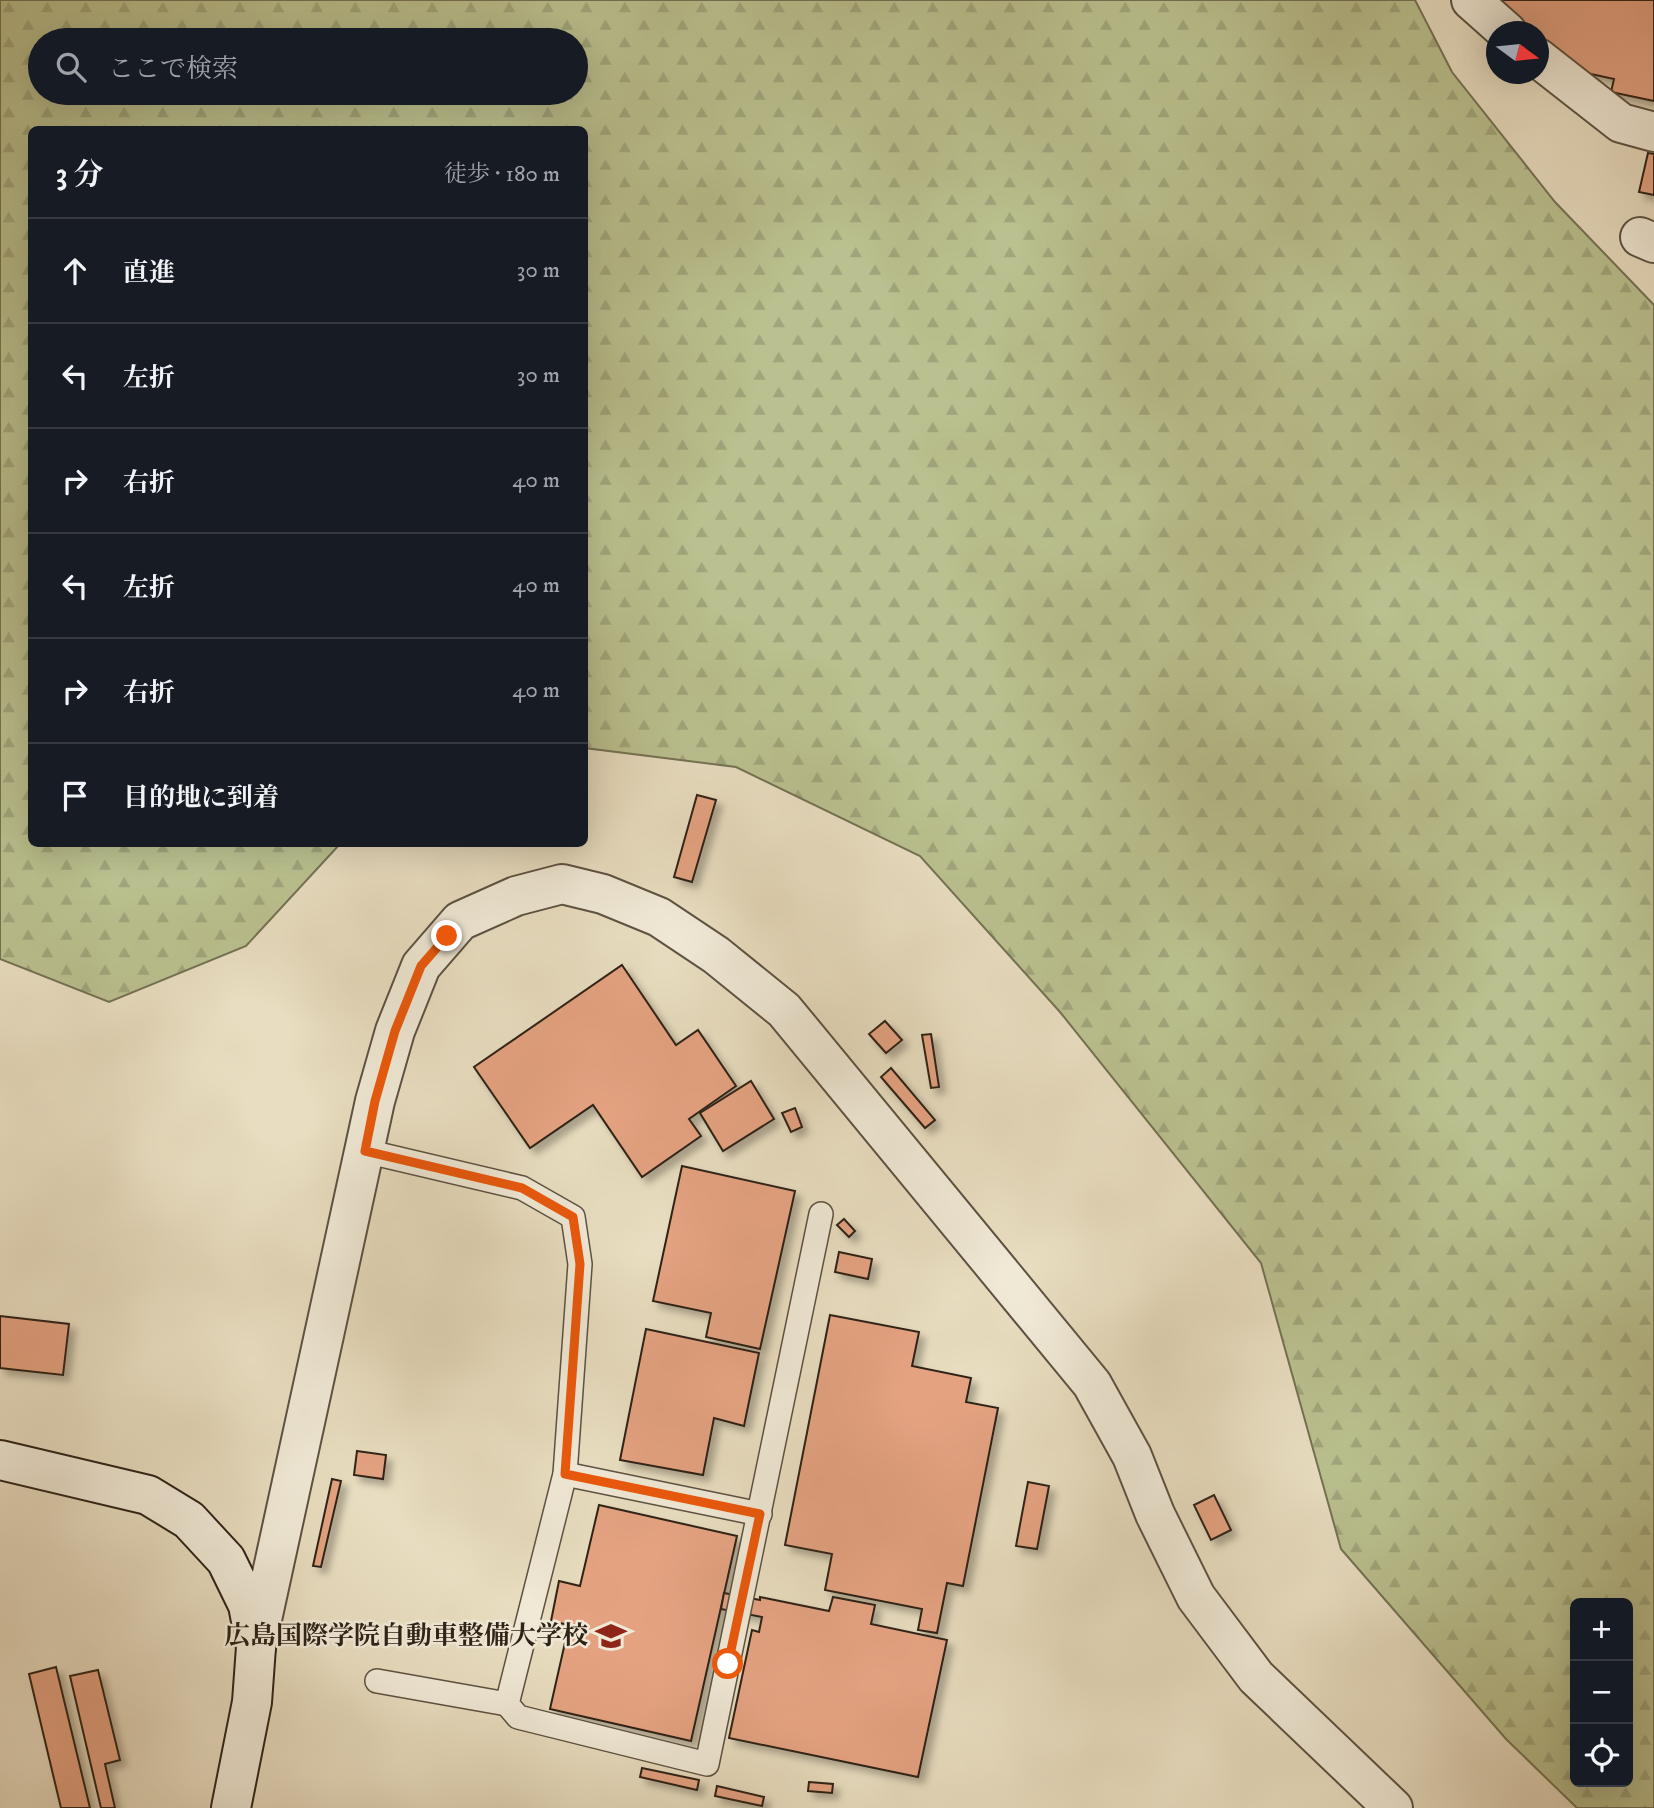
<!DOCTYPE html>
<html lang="ja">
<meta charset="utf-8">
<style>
:root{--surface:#171b24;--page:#20242c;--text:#f1f3f6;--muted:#9ea1a6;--line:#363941}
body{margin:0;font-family:"IM FELL DW Pica","Noto Serif JP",serif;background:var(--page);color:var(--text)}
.controls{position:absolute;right:21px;bottom:21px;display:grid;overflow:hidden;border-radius:10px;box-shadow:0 7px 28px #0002}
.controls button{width:63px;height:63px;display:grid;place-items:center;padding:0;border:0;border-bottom:2px solid var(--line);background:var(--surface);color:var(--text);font:35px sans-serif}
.compass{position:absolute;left:1486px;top:21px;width:63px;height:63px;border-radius:50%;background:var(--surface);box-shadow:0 7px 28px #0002;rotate:105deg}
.stop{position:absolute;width:21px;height:21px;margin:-16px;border:5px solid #ea580c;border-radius:50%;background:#fff}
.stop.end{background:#ea580c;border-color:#fff;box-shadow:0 2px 7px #0008}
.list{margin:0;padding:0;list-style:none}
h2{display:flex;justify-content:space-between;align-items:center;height:91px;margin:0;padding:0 28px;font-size:30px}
h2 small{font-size:23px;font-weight:400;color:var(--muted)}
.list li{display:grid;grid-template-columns:46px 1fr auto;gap:21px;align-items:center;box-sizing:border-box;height:105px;padding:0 28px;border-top:2px solid var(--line)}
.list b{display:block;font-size:26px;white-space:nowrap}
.list em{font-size:23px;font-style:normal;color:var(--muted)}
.icon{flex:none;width:38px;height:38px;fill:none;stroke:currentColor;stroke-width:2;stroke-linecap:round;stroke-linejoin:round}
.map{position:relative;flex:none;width:1654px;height:1808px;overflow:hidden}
.search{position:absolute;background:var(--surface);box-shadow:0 7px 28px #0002;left:28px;top:28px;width:560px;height:77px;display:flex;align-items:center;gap:18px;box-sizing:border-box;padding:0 24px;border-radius:38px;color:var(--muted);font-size:26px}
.panel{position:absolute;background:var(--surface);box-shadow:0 7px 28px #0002;left:28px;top:126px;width:560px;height:721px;border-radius:10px}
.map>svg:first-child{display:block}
.forest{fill:url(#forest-firs);stroke:#747254;stroke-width:2;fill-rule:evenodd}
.building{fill:#e4a281;stroke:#2f2318;stroke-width:2;filter:url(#shadow)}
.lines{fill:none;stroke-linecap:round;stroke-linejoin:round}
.lane-casing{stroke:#5d5242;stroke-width:26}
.street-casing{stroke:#5d5242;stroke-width:42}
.secondary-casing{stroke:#2f2318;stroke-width:42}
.lane{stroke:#f0e9d6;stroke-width:23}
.street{stroke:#f0e9d6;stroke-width:38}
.secondary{stroke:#f0e9d6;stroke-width:38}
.route{stroke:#ea580c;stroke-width:9}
.labels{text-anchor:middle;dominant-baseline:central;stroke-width:5;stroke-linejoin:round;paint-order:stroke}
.poi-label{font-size:26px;font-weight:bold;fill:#2f2318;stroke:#f0e9d6;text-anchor:end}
</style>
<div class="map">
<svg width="1654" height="1808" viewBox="0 0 1654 1808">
<defs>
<pattern id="forest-firs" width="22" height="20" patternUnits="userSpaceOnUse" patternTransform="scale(1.75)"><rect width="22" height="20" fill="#bac08f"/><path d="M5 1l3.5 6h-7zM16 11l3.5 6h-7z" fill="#a0a57b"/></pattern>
<filter id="shadow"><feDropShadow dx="6" dy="6" stdDeviation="3.5" flood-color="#0004"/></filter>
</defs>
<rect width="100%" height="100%" fill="#e8ddc0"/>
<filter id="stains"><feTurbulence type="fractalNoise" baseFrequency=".00286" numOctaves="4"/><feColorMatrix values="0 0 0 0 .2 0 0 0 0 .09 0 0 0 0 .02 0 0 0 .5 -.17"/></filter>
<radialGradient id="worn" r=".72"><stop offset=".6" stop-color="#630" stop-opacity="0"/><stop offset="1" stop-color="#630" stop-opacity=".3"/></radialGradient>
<path class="forest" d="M0,0H1415L1452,72L1555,202L1654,305V1808H1577L1506,1739L1341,1549L1261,1263L1060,1012L920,856L736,767L585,748L584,130H32V844H340L246,946L109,1002L0,959ZM40,40H576V93H40ZM1575,1603H1628V1782H1575Z"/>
<g class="building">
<polygon points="1499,0 1654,0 1654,101 1611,92 1614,79 1568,69 1569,61 1538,35 1538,32 1535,32"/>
<polygon points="1648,153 1654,154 1654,195 1639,192"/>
<polygon points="697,795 716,800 692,882 674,877"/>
<polygon points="622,965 676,1045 698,1030 736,1086 689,1119 701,1136 642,1177 593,1105 530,1148 474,1067"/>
<polygon points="885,1021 902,1040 886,1053 869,1034"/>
<polygon points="931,1034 939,1087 931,1088 922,1035"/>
<polygon points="891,1068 935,1120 925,1128 881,1077"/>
<polygon points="751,1081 774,1119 723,1151 700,1113"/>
<polygon points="795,1108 802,1127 791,1132 782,1113"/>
<polygon points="682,1166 795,1191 760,1349 706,1337 711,1313 653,1301"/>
<polygon points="844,1219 855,1231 849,1237 837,1225"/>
<polygon points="839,1252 872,1259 868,1279 835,1272"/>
<polygon points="830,1315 919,1332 912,1366 971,1378 966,1402 998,1408 963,1586 947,1583 937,1633 918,1630 922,1609 825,1590 832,1554 785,1545"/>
<polygon points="0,1316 69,1324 63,1375 0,1368"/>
<polygon points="646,1329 759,1353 744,1426 714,1418 703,1475 620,1460"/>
<polygon points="357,1451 386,1455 383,1479 354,1475"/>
<polygon points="332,1479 341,1481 321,1567 313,1566"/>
<polygon points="1028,1482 1049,1486 1037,1549 1016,1546"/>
<polygon points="1214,1495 1231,1530 1211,1540 1194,1505"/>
<polygon points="599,1505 737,1536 691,1741 550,1709 569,1625 551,1621 559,1581 580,1586"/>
<polygon points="724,1593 760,1600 760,1597 829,1611 833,1597 875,1605 871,1624 947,1640 918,1777 729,1738 752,1630 759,1632 762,1617 721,1609"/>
<polygon points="56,1667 90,1808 61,1808 29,1674"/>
<polygon points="98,1670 120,1760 105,1764 115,1808 101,1808 70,1676"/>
<polygon points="642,1768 699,1780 697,1790 640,1777"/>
<polygon points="809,1782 833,1784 832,1793 808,1791"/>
<polygon points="717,1786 764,1797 762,1806 715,1796"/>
</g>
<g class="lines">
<g class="lane-casing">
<g id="lane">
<polyline points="365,1151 522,1188 573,1217 580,1264 565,1474 507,1704 518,1717 707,1764 821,1214"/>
<polyline points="565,1474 760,1514"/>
<polyline points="377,1681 507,1704"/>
</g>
</g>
<g class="street-casing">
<g id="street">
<polyline points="1471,0 1507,32"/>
<polyline points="1538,58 1621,123 1654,132"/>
<polyline points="1640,237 1654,243"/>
<polyline points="256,1647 375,1101 395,1031 421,966 460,921 516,896 562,884 603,894 659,917 716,955 784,1010 1092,1384 1132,1456 1155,1514 1196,1597 1256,1677 1393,1808"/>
</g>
</g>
<g class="secondary-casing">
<polyline id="secondary" points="0,1460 148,1495 189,1520 226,1560 248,1605 256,1647 252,1702 231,1808"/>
</g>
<use href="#lane" class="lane"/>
<use href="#street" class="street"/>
<use href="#secondary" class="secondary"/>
</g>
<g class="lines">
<polyline class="route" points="447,936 421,966 395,1031 375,1101 365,1151 522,1188 573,1217 580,1264 565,1474 760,1514 728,1664"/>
</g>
<defs>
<g id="university-bare" transform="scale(2.415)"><path d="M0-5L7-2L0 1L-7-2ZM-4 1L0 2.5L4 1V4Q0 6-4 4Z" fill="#8f2418" stroke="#f0e9d6" stroke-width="2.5" paint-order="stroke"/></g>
</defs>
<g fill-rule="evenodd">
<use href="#university-bare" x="611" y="1636"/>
</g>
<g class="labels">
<g class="poi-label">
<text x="588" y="1636">広島国際学院自動車整備大学校</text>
</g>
</g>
<rect width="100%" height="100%" filter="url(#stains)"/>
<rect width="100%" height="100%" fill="url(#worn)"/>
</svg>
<div class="controls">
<button>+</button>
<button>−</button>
<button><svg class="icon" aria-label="locate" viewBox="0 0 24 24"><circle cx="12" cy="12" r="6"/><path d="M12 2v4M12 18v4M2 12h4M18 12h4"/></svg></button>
</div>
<svg class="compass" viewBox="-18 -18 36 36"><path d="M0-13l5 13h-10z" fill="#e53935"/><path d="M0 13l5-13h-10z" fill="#9ea1a6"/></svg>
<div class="stop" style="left:728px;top:1664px"></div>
<div class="stop end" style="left:447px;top:936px"></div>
<div class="search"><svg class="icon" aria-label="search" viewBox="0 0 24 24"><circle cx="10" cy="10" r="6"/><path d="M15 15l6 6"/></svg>ここで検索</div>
<section class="panel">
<h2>3 分<small>徒歩 · 180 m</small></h2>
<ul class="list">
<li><svg class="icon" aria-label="ahead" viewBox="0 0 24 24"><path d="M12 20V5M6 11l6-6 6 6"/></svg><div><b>直進</b></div><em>30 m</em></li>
<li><svg class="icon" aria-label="left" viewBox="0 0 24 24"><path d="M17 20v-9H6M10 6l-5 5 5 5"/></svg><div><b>左折</b></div><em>30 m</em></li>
<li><svg class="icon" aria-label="right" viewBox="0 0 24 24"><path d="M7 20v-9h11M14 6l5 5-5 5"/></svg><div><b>右折</b></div><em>40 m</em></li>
<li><svg class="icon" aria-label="left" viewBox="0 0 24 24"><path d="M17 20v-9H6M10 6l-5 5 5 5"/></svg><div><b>左折</b></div><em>40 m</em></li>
<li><svg class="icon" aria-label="right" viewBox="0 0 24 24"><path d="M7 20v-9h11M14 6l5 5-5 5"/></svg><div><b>右折</b></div><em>40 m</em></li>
<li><svg class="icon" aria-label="arrive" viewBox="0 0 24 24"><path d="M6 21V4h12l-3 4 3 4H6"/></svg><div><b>目的地に到着</b></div></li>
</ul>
</section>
</div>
